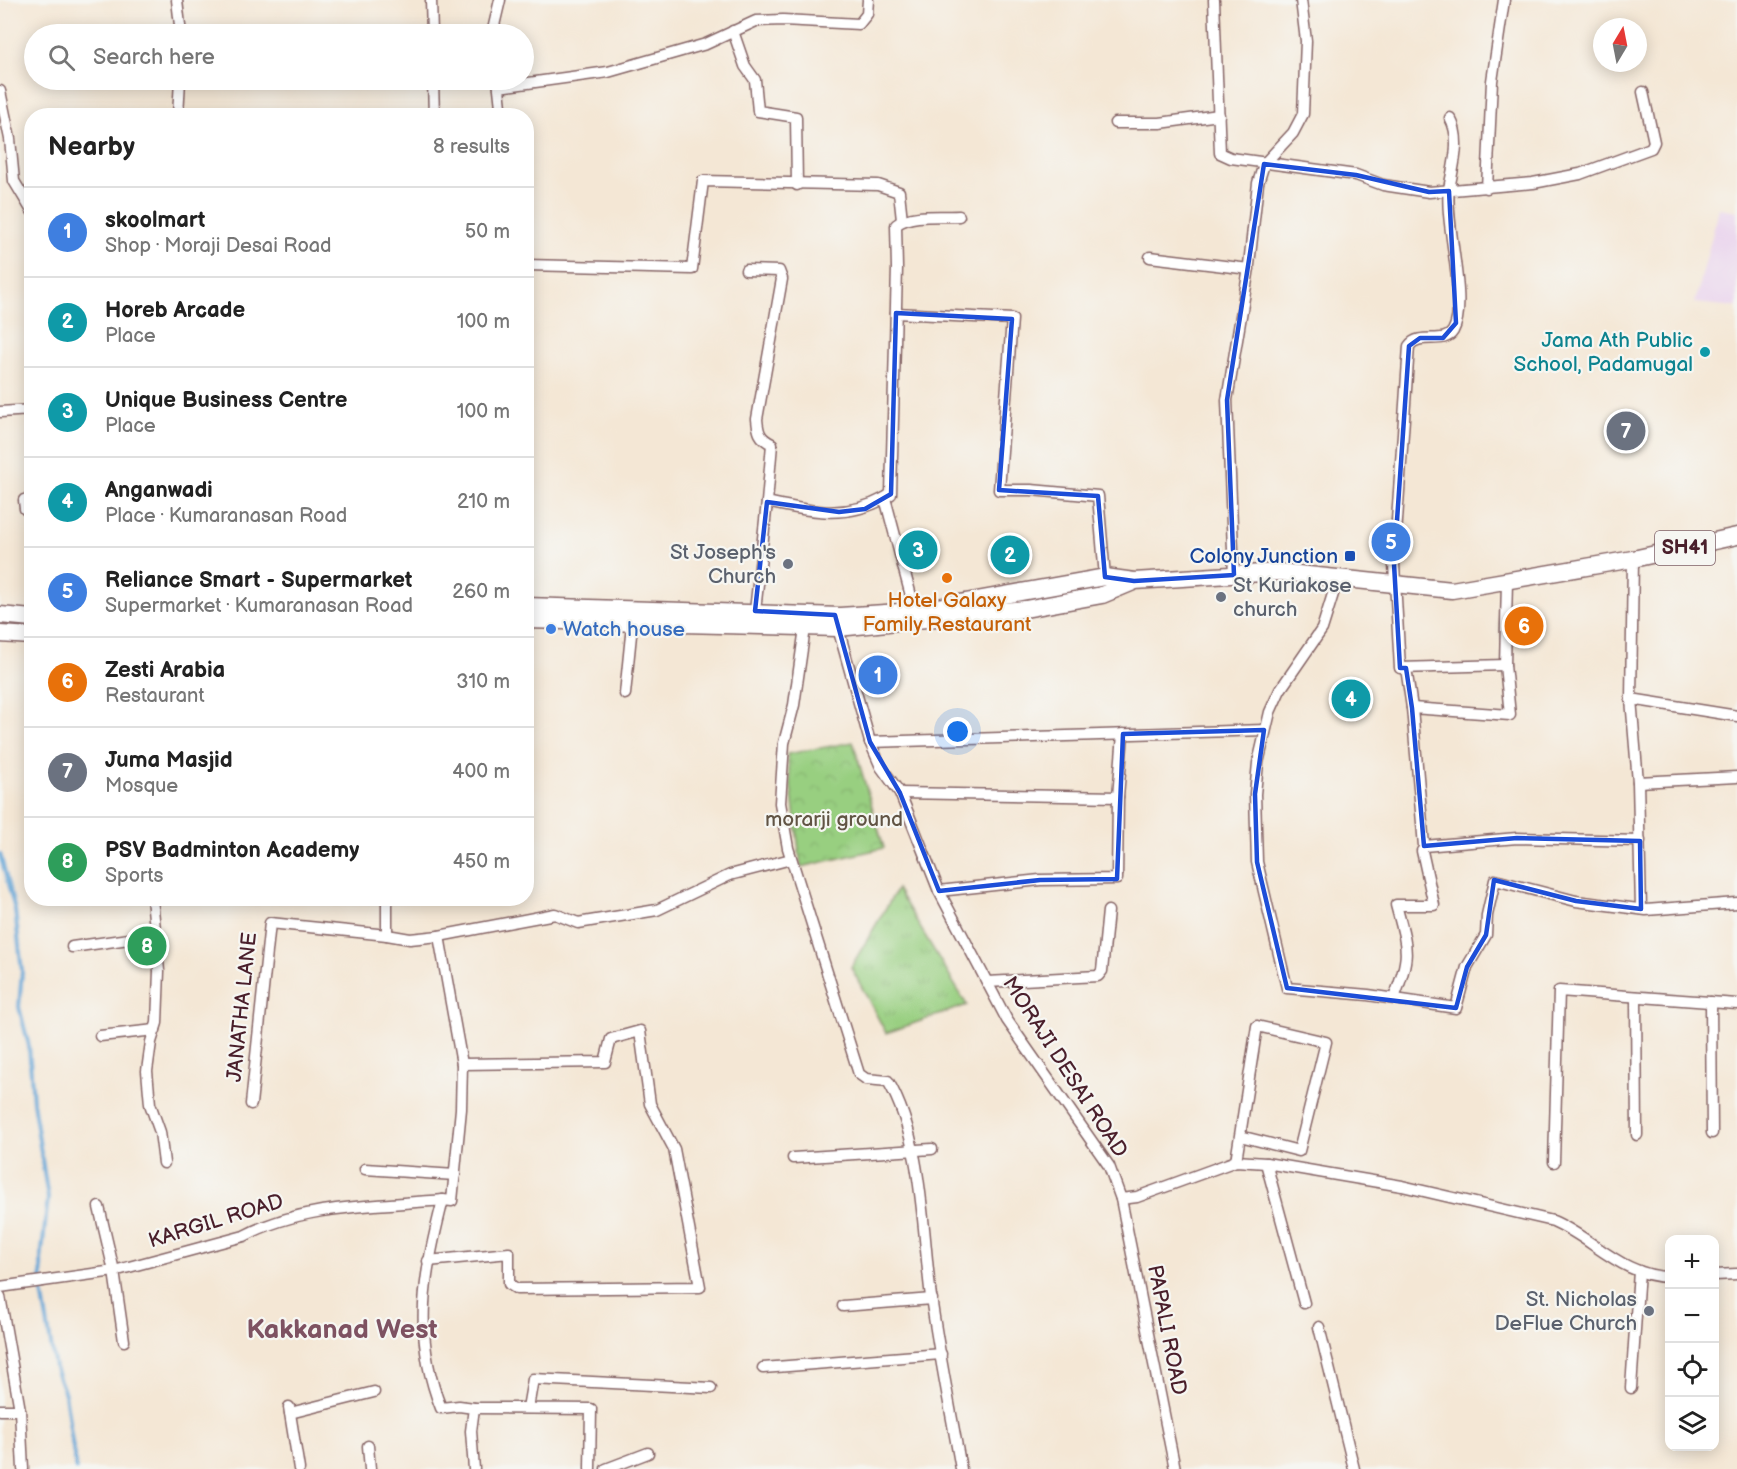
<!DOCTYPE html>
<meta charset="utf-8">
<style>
:root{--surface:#fff;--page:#f6f6f6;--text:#222;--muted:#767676;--line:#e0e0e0;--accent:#111827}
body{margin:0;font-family:"Balsamiq Sans",sans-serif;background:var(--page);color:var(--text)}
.controls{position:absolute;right:18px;bottom:18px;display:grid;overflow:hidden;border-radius:12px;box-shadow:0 3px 15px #0003}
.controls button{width:54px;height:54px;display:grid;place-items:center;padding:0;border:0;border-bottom:2px solid var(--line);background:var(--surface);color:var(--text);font:30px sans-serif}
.compass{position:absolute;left:1593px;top:18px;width:54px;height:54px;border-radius:50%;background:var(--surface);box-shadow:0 3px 15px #0003;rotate:10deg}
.you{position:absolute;left:958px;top:732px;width:21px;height:21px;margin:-15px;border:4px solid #fff;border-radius:50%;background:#1a73e8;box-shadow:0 0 0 9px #1a73e833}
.badge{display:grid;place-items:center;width:39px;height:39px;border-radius:50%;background:var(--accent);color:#fff;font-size:20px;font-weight:700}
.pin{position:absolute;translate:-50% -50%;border:3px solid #fff;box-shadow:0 2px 6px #0006}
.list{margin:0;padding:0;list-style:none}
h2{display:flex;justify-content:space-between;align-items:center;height:78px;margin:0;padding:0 24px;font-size:26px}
h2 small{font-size:20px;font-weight:400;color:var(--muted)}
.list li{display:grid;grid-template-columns:39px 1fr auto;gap:18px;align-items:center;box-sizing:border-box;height:90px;padding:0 24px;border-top:2px solid var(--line)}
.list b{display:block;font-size:22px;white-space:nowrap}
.list p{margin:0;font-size:20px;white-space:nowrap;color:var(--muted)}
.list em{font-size:20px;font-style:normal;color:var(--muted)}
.icon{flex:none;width:33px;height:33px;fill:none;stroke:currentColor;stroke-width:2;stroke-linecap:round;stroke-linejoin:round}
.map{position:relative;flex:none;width:1737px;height:1469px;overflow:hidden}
.search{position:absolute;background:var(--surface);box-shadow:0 3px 15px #0003;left:24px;top:24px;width:510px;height:66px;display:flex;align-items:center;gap:15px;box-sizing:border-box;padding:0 21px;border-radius:33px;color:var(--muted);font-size:22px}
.panel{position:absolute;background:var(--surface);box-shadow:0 3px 15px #0003;left:24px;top:108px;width:510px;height:798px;border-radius:24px}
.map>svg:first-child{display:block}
.built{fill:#e9d2ed}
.grass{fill:url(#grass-tufts);stroke:#717756;stroke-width:1.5}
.park{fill:url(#park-crowns);stroke:#717756;stroke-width:1.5}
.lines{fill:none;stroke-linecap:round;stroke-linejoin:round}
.stream{stroke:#62a4d6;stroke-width:4}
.street-casing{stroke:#866566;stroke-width:13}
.primary-casing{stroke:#866566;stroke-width:19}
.street{stroke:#fff;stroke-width:10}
.primary{stroke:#fff;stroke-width:16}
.marked{fill:none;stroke:#1d4ed8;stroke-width:4.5;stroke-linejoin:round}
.culture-dot{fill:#0f9aa8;stroke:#f6f6f2;stroke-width:2}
.transit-dot{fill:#1a4fb4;stroke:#f6f6f2;stroke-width:2}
.worship-dot{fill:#6b7280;stroke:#f6f6f2;stroke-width:2}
.food-dot{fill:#e8710a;stroke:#f6f6f2;stroke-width:2}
.shop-dot{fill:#3f7fe0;stroke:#f6f6f2;stroke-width:2}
.labels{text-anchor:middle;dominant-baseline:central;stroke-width:4.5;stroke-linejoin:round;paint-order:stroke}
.shield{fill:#f6f6f2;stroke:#7e6067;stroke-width:1.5}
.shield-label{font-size:20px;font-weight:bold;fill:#4a1f2b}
.culture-label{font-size:21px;fill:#0d838f;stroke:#f6f6f2;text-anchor:end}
.worship-label{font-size:21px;fill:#5b616d;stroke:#f6f6f2;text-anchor:end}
.transit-label{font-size:21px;fill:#164399;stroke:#f6f6f2;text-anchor:end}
.food-label{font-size:21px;fill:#c56008;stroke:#f6f6f2}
.shop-label{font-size:21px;fill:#366cbe;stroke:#f6f6f2;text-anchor:start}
.park-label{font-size:21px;fill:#615444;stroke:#f6f6f2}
.street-label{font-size:21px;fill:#4a1f2b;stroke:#f6f6f2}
.district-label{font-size:27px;font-weight:bold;fill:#7e5262;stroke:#f6f6f2}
</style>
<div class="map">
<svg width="1737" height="1469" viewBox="0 0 1737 1469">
<defs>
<pattern id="grass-tufts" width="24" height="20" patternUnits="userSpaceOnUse" patternTransform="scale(1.5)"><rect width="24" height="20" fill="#98cf80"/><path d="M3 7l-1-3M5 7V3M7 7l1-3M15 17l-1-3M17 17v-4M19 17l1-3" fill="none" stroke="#84b16f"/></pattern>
<pattern id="park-crowns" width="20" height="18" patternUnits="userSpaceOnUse" patternTransform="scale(1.5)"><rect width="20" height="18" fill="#98cf80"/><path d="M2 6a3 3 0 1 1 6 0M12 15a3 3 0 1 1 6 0" fill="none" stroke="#84b16f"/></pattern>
</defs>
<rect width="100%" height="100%" fill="#f6f6f2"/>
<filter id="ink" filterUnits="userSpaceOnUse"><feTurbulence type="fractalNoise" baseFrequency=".0167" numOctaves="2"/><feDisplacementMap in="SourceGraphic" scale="12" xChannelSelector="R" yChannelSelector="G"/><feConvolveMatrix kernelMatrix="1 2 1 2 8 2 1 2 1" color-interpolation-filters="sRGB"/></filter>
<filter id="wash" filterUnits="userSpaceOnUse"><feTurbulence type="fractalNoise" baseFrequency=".008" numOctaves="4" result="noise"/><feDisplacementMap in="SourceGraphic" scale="24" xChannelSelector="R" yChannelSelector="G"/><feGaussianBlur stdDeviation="1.35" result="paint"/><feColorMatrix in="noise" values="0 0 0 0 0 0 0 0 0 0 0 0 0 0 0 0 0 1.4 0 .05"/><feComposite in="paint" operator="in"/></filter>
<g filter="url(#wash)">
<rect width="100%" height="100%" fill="#f4e7d5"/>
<polygon class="built" points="1719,208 1737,211 1737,307 1695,303"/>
<polygon class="grass" points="897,889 967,1005 886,1033 851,967"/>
<polygon class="park" points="853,742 884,848 801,867 787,754"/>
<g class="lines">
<polyline class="stream" points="0,854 15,910 22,971 19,1007 29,1046 33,1102 48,1198 41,1260 42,1291 55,1368 65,1394 76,1469"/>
</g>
</g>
<g filter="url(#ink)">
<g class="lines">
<g class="street-casing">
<g id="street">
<polyline points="177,0 181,34"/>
<polyline points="431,0 432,34"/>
<polyline points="1214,0 1220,153 1231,158 1356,175 1383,185 1429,192 1533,183 1580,174 1651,148 1654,142 1643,92"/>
<polyline points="733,31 745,66 755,80 758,111 796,117 797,185"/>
<polyline points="492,34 500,0"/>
<polyline points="433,80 434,116"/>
<polyline points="498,80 502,116"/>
<polyline points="499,87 608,72 706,44 756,21 783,20 859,24 867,14 868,0"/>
<polyline points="0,91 10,139 14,181 32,211"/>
<polyline points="178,116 180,80"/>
<path d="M1450,118C1462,139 1453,166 1449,189C1444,223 1469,303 1453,331C1444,346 1420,331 1409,346L1394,564L1400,668L1505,665"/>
<polyline points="1115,123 1160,123 1219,115"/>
<polyline points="1487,188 1492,81 1504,0"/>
<polyline points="1150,257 1249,269"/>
<polyline points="526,265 692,269 703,181 878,185 899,192 902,220"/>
<path d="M746,270L779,271L782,279L757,419C758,431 759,438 772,444L767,502C809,511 845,520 885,498"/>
<polyline points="896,313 1012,319 999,490 1031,490 1098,496 1105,577"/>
<polyline points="0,412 32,410"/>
<polyline points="24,500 25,509 32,514"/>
<polyline points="1633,559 1631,699 1638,782 1641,909"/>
<polyline points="1234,575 1227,400 1248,274 1258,183 1264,164 1293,133 1303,114 1306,41 1301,0"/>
<polyline points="1338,578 1322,629 1280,690 1270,712 1258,763 1255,794 1257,862 1287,988 1368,995 1456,1008 1467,967 1486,935 1487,915 1495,880 1576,901 1646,910 1737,903"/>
<polyline points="1507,581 1505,665 1510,715 1412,708 1424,846 1517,838 1640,841"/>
<polyline points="755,611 767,502"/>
<path d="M915,611L885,498L891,494L897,268L896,225C911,213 940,217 959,216"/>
<path d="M805,628L794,705L784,743L780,803L788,848L859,1074L866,1079L888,1081C923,1141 922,1229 931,1297C939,1354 951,1412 961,1469"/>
<path d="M838,628L870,742L881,767L900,793L939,891L1007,1020L1109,1166L1121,1199L1137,1197L1236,1161L1266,1163L1402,1186L1553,1221C1593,1238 1623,1277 1670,1277"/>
<polyline points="1406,668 1412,708"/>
<polyline points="625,694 632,625"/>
<polyline points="1631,699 1737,716"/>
<polyline points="870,742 1265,730"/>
<polyline points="1638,782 1737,777"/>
<polyline points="900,793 1118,797 1123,734"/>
<polyline points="939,891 1040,880 1117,879 1118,797"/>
<polyline points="152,898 159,971 157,1023 151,1042 147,1071 150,1104 160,1132 164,1163"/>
<path d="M387,898V935L410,939L439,936L462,1064L461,1109L452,1201L443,1200C424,1274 412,1335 441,1408L459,1406L474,1408L471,1431L474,1469"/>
<polyline points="439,936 555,914 578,923 657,910 730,875 791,859"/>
<polyline points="72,947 157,935"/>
<polyline points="987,982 1098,976 1102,971 1108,911"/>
<polyline points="1636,997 1637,1135"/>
<path d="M1394,998C1411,955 1408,949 1396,905H1434L1422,851"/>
<polyline points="1711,1002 1712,1133"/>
<polyline points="100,1036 155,1030"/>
<polyline points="251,1104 270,923 387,935"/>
<polyline points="793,1158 932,1149"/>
<polyline points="1236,1161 1257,1026 1326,1042 1299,1151 1240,1136"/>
<polyline points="1554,1162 1559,991 1737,1004"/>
<polyline points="1266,1163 1304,1303"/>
<polyline points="365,1169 455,1175"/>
<polyline points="1121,1199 1175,1469"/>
<polyline points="99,1207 114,1271 124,1341"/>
<polyline points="428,1261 509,1253 509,1284 517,1289 700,1287 674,1149 650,1104 640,1031 611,1039 605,1062 462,1064"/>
<polyline points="1714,1275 1737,1274"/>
<path d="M0,1287L114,1271L244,1236C303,1204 378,1206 443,1200"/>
<polyline points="0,1296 20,1410 0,1410"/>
<polyline points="843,1306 932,1299"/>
<polyline points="1319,1327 1354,1469"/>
<polyline points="763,1368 941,1354"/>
<polyline points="1631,1388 1639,1271"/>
<polyline points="289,1407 299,1469"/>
<polyline points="20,1410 23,1469"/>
<polyline points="290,1413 374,1392"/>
<polyline points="368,1446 370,1469"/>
<polyline points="590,1469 591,1409 474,1408 528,1408 533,1379 711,1388"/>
<polyline points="606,1469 648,1453"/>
</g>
</g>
<g class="primary-casing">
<g id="primary">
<polyline points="526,606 840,616 915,611 1105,577 1134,581 1279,572 1452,590 1633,559 1737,536"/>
<polyline points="0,615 32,618"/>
<polyline points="526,620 838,628 1025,609 1102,595 1133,582"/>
<polyline points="0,634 32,636"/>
</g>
</g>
<use href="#street" class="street"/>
<use href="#primary" class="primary"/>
</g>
</g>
<path class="marked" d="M1264,164L1356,175L1429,192L1449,191L1456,323L1443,338H1420L1409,346L1394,564L1400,668H1406L1412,708L1424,846L1517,838L1640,841L1641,909L1576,901L1494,880L1486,935L1467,967L1456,1008L1287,988L1257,862L1255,794L1264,730L1123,734L1117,879L1040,880L939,891L900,793L870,742L835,615L755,611L767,502L839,512L865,509L891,494L896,313L1012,319L999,490L1098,496L1105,577L1134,581L1234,575L1227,400Z"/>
<circle class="culture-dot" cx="1705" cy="352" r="6"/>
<rect class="transit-dot" x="1344" y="550" width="12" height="12" rx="3"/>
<g class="worship-dot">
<circle cx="788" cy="564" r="6"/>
<circle cx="1221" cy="597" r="6"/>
<circle cx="1649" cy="1311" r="6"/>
</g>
<circle class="food-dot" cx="947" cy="578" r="6"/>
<circle class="shop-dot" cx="551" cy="629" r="6"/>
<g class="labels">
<rect class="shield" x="1655" y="531" width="60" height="34" rx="4.5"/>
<g class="shield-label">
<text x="1685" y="548">SH41</text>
</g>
<g class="culture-label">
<text x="1693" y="340">Jama Ath Public<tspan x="1693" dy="24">School, Padamugal</tspan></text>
</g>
<g class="worship-label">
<text x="776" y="552">St Joseph's<tspan x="776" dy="24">Church</tspan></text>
<text x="1233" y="585" text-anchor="start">St Kuriakose<tspan x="1233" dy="24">church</tspan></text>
<text x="1637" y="1299">St. Nicholas<tspan x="1637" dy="24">DeFlue Church</tspan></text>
</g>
<g class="transit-label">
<text x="1338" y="556">Colony Junction</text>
</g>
<g class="food-label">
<text x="947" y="600">Hotel Galaxy<tspan x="947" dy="24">Family Restaurant</tspan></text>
</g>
<g class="shop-label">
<text x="563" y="629">Watch house</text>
</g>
<g class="park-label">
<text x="834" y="819">morarji ground</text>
</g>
<g class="street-label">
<text transform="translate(242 1007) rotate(-84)">JANATHA LANE</text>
<text transform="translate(1065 1067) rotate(57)">MORAJI DESAI ROAD</text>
<text transform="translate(216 1221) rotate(-17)">KARGIL ROAD</text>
<text transform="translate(1167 1330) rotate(79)">PAPALI ROAD</text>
</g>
<g class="district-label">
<text x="342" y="1330">Kakkanad West</text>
</g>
</g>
</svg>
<div class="controls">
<button>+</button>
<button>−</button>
<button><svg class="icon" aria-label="locate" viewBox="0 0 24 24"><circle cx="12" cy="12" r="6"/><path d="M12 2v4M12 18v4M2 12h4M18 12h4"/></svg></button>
<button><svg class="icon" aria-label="layers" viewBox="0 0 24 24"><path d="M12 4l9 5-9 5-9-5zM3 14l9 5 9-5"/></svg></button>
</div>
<svg class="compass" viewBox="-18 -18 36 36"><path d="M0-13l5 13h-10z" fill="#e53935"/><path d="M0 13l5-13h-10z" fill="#767676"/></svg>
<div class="you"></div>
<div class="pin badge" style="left:878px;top:675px;background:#3f7fe0">1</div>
<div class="pin badge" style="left:1010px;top:555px;background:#0f9aa8">2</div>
<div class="pin badge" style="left:918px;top:550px;background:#0f9aa8">3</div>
<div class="pin badge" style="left:1351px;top:699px;background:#0f9aa8">4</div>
<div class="pin badge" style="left:1391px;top:542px;background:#3f7fe0">5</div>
<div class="pin badge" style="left:1524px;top:626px;background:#e8710a">6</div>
<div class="pin badge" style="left:1626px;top:431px;background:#6b7280">7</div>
<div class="pin badge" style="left:147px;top:946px;background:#2e9e5b">8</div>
<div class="search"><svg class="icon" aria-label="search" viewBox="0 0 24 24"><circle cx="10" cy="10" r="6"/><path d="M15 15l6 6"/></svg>Search here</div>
<section class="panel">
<h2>Nearby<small>8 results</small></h2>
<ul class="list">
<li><span class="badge" style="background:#3f7fe0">1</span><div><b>skoolmart</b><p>Shop · Moraji Desai Road</p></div><em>50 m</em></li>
<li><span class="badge" style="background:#0f9aa8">2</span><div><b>Horeb Arcade</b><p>Place</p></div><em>100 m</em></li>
<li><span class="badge" style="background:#0f9aa8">3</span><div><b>Unique Business Centre</b><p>Place</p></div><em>100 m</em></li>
<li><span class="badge" style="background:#0f9aa8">4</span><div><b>Anganwadi</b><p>Place · Kumaranasan Road</p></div><em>210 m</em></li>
<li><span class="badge" style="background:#3f7fe0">5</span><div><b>Reliance Smart - Supermarket</b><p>Supermarket · Kumaranasan Road</p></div><em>260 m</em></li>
<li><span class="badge" style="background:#e8710a">6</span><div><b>Zesti Arabia</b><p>Restaurant</p></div><em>310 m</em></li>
<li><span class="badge" style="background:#6b7280">7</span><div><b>Juma Masjid</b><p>Mosque</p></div><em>400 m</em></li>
<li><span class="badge" style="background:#2e9e5b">8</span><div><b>PSV Badminton Academy</b><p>Sports</p></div><em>450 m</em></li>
</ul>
</section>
</div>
